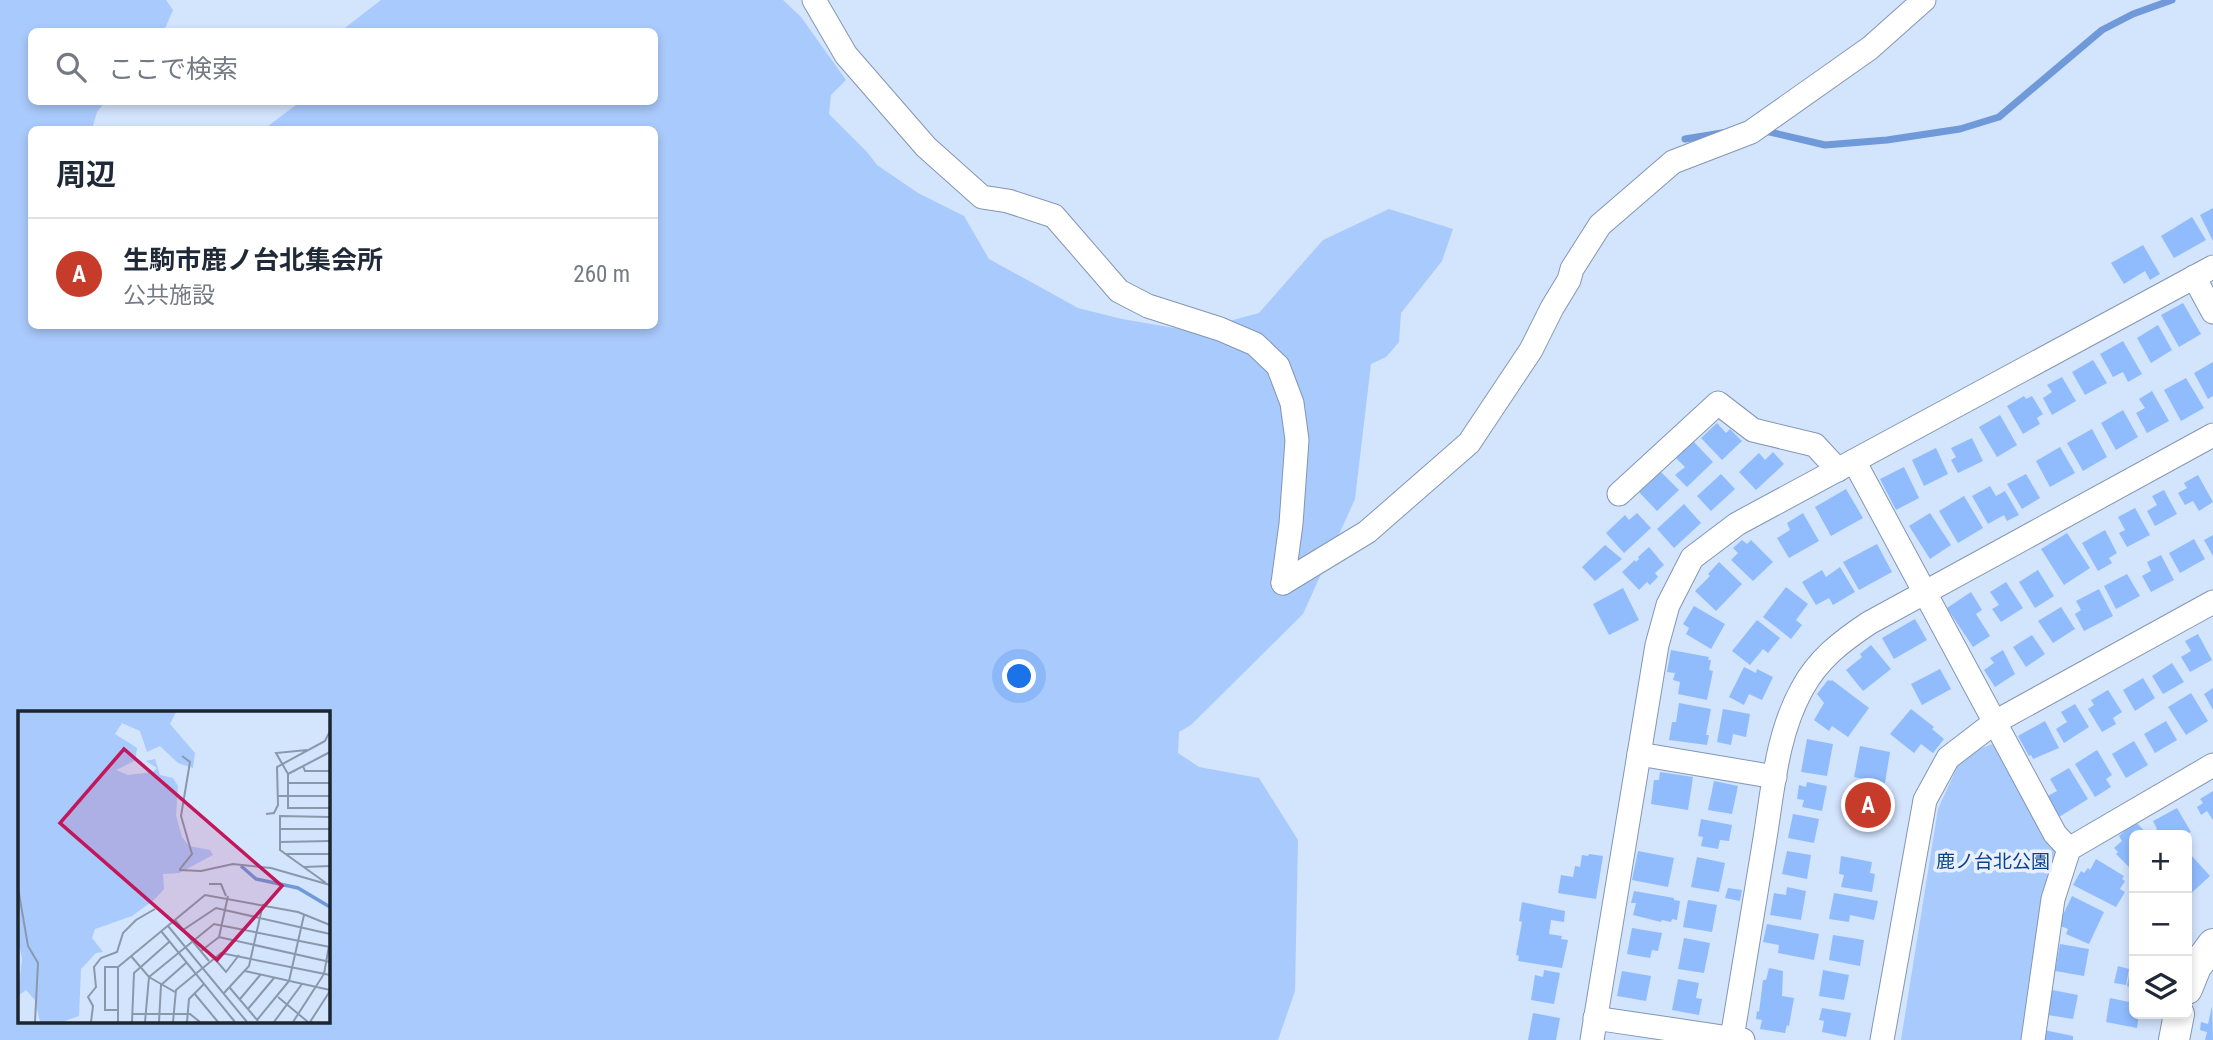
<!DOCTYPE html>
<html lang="ja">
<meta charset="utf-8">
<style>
:root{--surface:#fff;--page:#f6f6f7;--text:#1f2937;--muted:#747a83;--line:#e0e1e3;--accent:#c73b2a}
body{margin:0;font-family:"Roboto Condensed","Noto Sans JP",sans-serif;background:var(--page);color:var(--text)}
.controls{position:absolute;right:21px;bottom:21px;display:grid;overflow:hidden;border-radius:10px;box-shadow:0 4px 10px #0003}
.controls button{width:63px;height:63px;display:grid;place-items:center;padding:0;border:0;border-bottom:2px solid var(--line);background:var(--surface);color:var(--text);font:35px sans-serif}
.you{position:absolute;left:1020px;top:677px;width:24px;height:24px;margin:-18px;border:5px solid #fff;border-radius:50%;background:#1a73e8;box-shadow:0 0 0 10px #1a73e833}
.badge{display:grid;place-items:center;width:46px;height:46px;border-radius:50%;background:var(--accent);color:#fff;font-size:23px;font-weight:700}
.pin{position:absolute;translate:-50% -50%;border:4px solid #fff;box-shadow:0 2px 7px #0006}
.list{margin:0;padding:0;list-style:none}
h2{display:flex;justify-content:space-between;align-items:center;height:91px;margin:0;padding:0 28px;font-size:30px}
h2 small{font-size:23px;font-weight:400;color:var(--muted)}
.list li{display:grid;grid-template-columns:46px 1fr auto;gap:21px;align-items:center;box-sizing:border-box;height:112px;padding:0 28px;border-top:2px solid var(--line)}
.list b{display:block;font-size:26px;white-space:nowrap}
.list p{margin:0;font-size:23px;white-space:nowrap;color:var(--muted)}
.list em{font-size:23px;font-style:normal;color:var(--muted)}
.icon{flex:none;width:38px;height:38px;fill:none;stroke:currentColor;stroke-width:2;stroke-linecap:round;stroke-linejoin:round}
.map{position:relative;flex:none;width:2213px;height:1040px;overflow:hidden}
.search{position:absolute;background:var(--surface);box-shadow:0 4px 10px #0003;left:28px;top:28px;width:630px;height:77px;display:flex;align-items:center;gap:18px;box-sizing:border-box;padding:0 24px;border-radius:10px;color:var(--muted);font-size:26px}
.panel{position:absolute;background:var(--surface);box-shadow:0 4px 10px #0003;left:28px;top:126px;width:630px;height:203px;border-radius:10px}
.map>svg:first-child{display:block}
.green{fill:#a9cafc;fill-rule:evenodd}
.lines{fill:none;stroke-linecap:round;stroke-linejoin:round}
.stream{stroke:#6f99d9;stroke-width:7}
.building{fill:#90bcfe}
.minor-casing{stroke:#8396b4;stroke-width:25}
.tertiary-casing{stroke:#8396b4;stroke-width:32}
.minor{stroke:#fff;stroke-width:23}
.tertiary{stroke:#fff;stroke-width:30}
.labels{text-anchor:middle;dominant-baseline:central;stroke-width:7;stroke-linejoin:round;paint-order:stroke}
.park-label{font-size:19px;fill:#0b418c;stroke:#e8f0fd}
.inset-river{fill:none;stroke:#6f99d9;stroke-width:3.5}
.inset-road{fill:none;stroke:#8a98ab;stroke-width:2}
.view{fill:#c2185b;fill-opacity:0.15;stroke:#c2185b;stroke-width:3.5}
.inset-edge{fill:none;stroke:#1d2530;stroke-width:3.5}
</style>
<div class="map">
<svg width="2213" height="1040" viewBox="0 0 2213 1040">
<rect width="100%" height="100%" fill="#d3e4fd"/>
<g class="green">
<path d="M0,0H166L173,10L164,31L32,32V102H105L97,112L92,129L32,130V326H654V130L264,129L300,102H654V32L341,31L381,0H783L801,17L846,80L831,95L829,114L867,152L877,165L918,193L964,216L989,259L1078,308L1122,319L1192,331L1259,313L1323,240L1389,209L1453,229L1442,261L1401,313L1399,342L1386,357L1371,364L1355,499L1303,614L1191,725L1179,732L1178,753L1199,767L1259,778L1298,840L1295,991L1278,1040H0ZM19,713H327V1021H19Z"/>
<polygon points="1996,743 2062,856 2024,1040 1901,1040 1938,809 1959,763 1973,751"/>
</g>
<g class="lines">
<g class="stream">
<polyline points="1761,130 1825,145 1887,140 1960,129 1999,117 2102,30 2133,14 2172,0"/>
<polyline points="1685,139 1722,133"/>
</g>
</g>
<g class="building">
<polygon points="2213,208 2213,241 2200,215"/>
<polygon points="2192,217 2206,240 2174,258 2161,236"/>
<polygon points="2143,245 2160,274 2150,280 2145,271 2124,284 2111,263"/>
<polygon points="2183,303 2201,334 2179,347 2161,315"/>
<polygon points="2158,325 2172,350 2151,363 2137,338"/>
<polygon points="2123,341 2142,374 2128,382 2123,372 2113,377 2100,354"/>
<polygon points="2093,360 2107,383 2085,395 2072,372"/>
<polygon points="2213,362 2213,396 2208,399 2194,373"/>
<polygon points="2062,377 2076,401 2052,415 2043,398 2052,392 2047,385"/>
<polygon points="2186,378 2204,408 2181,421 2164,390"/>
<polygon points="2152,391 2169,421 2147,433 2136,413 2145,408 2139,399"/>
<polygon points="2024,396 2026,399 2032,396 2043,414 2037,418 2040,424 2023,434 2007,406"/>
<polygon points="2123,410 2138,437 2116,450 2101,423"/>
<polygon points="2000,415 2017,445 1997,457 1979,427"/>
<polygon points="1717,423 1726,433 1730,429 1742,441 1722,460 1701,438"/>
<polygon points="2092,429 2107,457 2083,471 2067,443"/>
<polygon points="1972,438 1983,461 1958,473 1951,460 1956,457 1951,448"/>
<polygon points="1693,441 1713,462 1687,487 1675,475 1685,467 1675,457"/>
<polygon points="2060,447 2075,473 2050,487 2036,461"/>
<polygon points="1936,448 1948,474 1924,486 1912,460"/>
<polygon points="1773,452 1784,464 1756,490 1739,472 1759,453 1765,460"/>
<polygon points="1904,467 1919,498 1896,510 1880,479"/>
<polygon points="1661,472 1679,490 1657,511 1639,492"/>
<polygon points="1721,474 1735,489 1711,511 1697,496"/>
<polygon points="2026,474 2040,498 2022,509 2007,484"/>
<polygon points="2198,475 2213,502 2199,511 2193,501 2185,505 2178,493 2187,488 2184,483"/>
<polygon points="1990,486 1996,496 2005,491 2019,515 2007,521 2004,515 1988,524 1972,496"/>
<polygon points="1846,489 1863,518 1831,536 1815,507"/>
<polygon points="2164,490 2177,514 2155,526 2147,511 2157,505 2152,496"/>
<polygon points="1964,496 1983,528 1958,543 1939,511"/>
<polygon points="1684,504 1701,523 1674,548 1657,529"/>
<polygon points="2135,508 2150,535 2127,547 2119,533 2125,530 2118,517"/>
<polygon points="1637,513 1651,528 1624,553 1606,533 1625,515 1629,520"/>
<polygon points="1803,513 1819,541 1789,558 1777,538 1790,530 1787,523"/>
<polygon points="1930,513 1951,545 1930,559 1909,526"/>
<polygon points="2105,530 2117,553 2109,558 2112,563 2098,571 2082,543"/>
<polygon points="2067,533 2090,568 2064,585 2041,549"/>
<polygon points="2213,535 2213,556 2204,540"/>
<polygon points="2194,539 2205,559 2180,573 2169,553"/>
<polygon points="1742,540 1747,544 1751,540 1773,562 1753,581 1731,560 1738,553 1733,548"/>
<polygon points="1877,544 1892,572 1859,590 1843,562"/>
<polygon points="1605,545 1622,559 1595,581 1582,567"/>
<polygon points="1649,547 1664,565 1655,573 1658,577 1650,585 1647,582 1639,590 1622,572 1635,560 1636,562 1639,559 1638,557"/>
<polygon points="2161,555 2174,580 2151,592 2142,576 2151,571 2147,562"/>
<polygon points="1719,562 1742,584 1716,611 1695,591 1710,576 1708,574"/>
<polygon points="1840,567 1855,592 1833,605 1829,598 1816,605 1802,582 1822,570 1826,577"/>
<polygon points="2038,570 2054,596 2035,608 2019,582"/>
<polygon points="2127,574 2140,596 2116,609 2104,586"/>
<polygon points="2006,582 2023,608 2001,622 1992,609 1999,605 1990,592"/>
<polygon points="1786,587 1808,604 1796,620 1802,625 1791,639 1763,617"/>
<polygon points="1623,588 1639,620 1609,635 1593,604"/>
<polygon points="2099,589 2113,616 2084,631 2075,614 2081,610 2076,601"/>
<polygon points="1971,592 1982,610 1976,614 1990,636 1973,647 1947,608"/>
<polygon points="1694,606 1725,624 1711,649 1686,634 1689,628 1683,624"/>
<polygon points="2061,607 2075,629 2053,643 2038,621"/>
<polygon points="1915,619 1927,640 1894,659 1882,638"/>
<polygon points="1757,620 1780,638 1768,653 1763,649 1750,665 1732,651"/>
<polygon points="2198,634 2212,660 2190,672 2181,657 2191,651 2185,641"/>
<polygon points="2032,635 2045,654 2026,667 2013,647"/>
<polygon points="1871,645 1891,669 1863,691 1846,670 1862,657 1860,654"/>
<polygon points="1671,650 1709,657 1708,660 1711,660 1709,670 1713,671 1707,700 1678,694 1680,682 1673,680 1675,673 1667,672"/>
<polygon points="2003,650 2015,674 1995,687 1984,670 1994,663 1990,658"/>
<polygon points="2172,663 2184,682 2163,694 2152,676"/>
<polygon points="1744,667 1756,673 1757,669 1773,677 1762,700 1749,694 1744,705 1729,697"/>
<polygon points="1940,669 1951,689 1922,705 1911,684"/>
<polygon points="2143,678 2155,698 2135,711 2123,690"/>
<polygon points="1828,680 1831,681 1832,680 1869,708 1848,737 1832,726 1829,731 1814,720 1824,703 1817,694"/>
<polygon points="2213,688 2213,710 2204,694"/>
<polygon points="2108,690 2122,712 2113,718 2116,724 2102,732 2088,709 2094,705 2091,700"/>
<polygon points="2191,693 2208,721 2186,735 2168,707"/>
<polygon points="1679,703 1711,709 1706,735 1709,735 1707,745 1669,740 1672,722 1676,722"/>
<polygon points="2075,704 2089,727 2064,743 2056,729 2067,722 2061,712"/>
<polygon points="1723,709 1750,714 1746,737 1733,734 1731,745 1717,742"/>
<polygon points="1911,709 1934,727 1932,729 1944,739 1933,753 1921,744 1914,753 1890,734"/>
<polygon points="2045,721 2059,748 2033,759 2031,755 2029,756 2018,736"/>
<polygon points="2166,721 2177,740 2155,753 2144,734"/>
<polygon points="1807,739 1833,744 1827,776 1801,772"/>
<polygon points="2134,741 2148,765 2126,778 2112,754"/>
<polygon points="1860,746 1890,752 1885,783 1854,777"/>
<polygon points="2097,750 2112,775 2106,779 2111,787 2095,797 2075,764"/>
<polygon points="2069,768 2088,799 2059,817 2046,797 2057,791 2050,779"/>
<polygon points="1660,772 1693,777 1688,810 1651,804 1654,780 1659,780"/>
<polygon points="1714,781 1738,786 1732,814 1708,810"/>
<polygon points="1807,782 1827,786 1822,811 1802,807 1804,800 1797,799 1799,785 1806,787"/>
<polygon points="1855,790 1879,794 1878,803 1883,804 1880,821 1858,817 1860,808 1852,806"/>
<polygon points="2213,791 2213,820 2207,811 2201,815 2197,807 2203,803 2200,799"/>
<polygon points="2177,808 2191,832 2185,835 2157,835 2155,831 2157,829 2153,821"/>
<polygon points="1793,814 1819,819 1814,843 1788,838"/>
<polygon points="1701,819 1732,825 1729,841 1720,840 1718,849 1701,846 1703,837 1698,836"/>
<polygon points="2135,821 2148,835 2134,835 2134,869 2132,866 2130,868 2116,854 2118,852 2114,848 2122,841 2119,836"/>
<polygon points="1638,851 1674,858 1668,887 1632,880"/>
<polygon points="1787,851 1811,855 1807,879 1782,874"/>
<polygon points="1589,854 1603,856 1596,899 1558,893 1561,875 1573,877 1575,866 1580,867 1582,855 1588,856"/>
<polygon points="2191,855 2210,876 2187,897 2187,859"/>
<polygon points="1841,856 1872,862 1870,873 1875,874 1872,892 1841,887 1844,875 1839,874"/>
<polygon points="1697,857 1725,863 1719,892 1691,887"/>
<polygon points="2096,859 2124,876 2122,879 2125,881 2120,889 2125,892 2116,907 2073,885 2081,871 2084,873 2088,868 2090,870"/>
<polygon points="1787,887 1806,891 1801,920 1770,915 1774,893 1786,895"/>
<polygon points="1728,888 1742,890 1740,901 1725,898"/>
<polygon points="1634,891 1674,898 1674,900 1680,901 1677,920 1672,919 1671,922 1662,920 1661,922 1633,915 1636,903 1631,903"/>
<polygon points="1834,893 1878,901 1874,920 1850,915 1849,922 1829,919"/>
<polygon points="2072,896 2104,912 2089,944 2066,934 2068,929 2058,925"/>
<polygon points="1688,900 1717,905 1712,932 1683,927"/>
<polygon points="1522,902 1565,911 1564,922 1551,920 1549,934 1562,936 1561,939 1568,940 1562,968 1518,961 1519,956 1516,955 1522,922 1519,921"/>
<polygon points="1767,924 1819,934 1814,960 1778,953 1779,945 1763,942"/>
<polygon points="1632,928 1662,933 1658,951 1652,950 1650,958 1627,954"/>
<polygon points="1833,935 1864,940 1860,966 1829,960"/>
<polygon points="1684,938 1710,943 1704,973 1678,969"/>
<polygon points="2060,944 2089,949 2084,976 2055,971"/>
<polygon points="2133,955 2134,955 2134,988 2127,986"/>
<polygon points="2118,966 2129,969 2126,985 2114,983"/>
<polygon points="1769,968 1783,971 1782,996 1794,998 1789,1026 1787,1025 1785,1033 1760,1029 1762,1020 1756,1019 1757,1011 1759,1012 1763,980 1766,980"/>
<polygon points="1544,970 1560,973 1554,1004 1531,1000 1535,975 1543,977"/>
<polygon points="1823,970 1849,975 1844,1000 1819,996"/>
<polygon points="1622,971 1651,976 1646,1001 1617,996"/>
<polygon points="1678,979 1699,983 1696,998 1702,999 1699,1015 1672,1010"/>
<polygon points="2052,990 2078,995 2073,1019 2048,1015"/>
<polygon points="2110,998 2134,1003 2134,1014 2139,1014 2137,1028 2106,1022"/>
<polygon points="2212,1006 2213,1040 2205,1040 2207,1032 2200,1030 2201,1022 2208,1024"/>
<polygon points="1822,1008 1851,1013 1846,1037 1822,1032 1824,1021 1819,1020"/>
<polygon points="1533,1013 1560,1018 1556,1040 1528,1040"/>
<polygon points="2044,1030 2073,1036 2073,1040 2042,1040"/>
</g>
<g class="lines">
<g class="minor-casing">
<g id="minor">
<polyline points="814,0 846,55 926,147 982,197 1008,201 1054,216 1119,291 1148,306 1220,329 1255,344 1278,366 1292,403 1297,440 1291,524 1283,583"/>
<polyline points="2194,277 2213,312"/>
<polyline points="1854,461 2055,834 2069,849"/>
<polyline points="1619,494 1718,403 1753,430 1815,445 1838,470"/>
<polyline points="1283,583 1367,532 1469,443 1531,350 1552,308 1569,280 1572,269 1600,225 1673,162 1751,132 1870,48 1924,0"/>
<polyline points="1639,754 1775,777"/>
<polyline points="1595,1018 1743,1040"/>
<path d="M1732,1038C1743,971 1754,905 1765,838C1773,788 1777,734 1802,689C1818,659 1842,641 1869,623L2213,435"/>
<polyline points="1592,1040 1657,645 1668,605 1692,558 1737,524 2213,267"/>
<polyline points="1882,1040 1925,800 1948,758 1995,722 2213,602"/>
<polyline points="2033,1040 2053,899 2069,849 2213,765"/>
</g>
</g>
<g class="tertiary-casing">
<g id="tertiary">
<polyline points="2187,989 2196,967 2213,944"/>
<polyline points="2174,1040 2179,1014"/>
</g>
</g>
<use href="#minor" class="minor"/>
<use href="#tertiary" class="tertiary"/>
</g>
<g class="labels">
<g class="park-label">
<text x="1993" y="861">鹿ノ台北公園</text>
</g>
</g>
<g transform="translate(18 711)">
<rect width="312" height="312" fill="#d3e4fd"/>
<path d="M0,1H158L152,13L177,42L175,57L160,52L142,35L129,41L122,20L104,12L97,23L119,37L118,44V49L98,59L110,64L135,61L139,57L128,50L137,48L142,64L155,67L160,75L158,104L164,126L171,135L192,139L195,144L161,162L145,163L146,178L137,188L114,205L77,218L74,227L85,241L78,242L63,258L61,305L44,311H22L17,289L8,279L0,285L4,247L0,230Z" fill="#a9cafc"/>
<path class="inset-river" d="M223,155L238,168L280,177L312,196"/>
<path class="inset-road" d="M289,39L258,42L270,63V97H312M285,55L287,60H312M270,63L312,41M270,72H312M260,85H312M248,103L256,102L260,94L259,56L307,30L312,20M262,118H312M262,131L312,130M268,143H312M286,156L312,155M162,158L174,143L163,105L172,51L164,45M161,159L183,160L215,153L253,157L312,174M308,172L262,139V105L312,106M191,173H203L208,185M0,177L10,235L20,252L17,311M157,209L191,250M150,215L229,311M165,219L198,197L312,223M143,220L217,311M201,226L210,185M183,240L201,226L312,251M113,245L131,266L157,281M196,247L208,261L221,244M227,260L312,279M212,277L240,310M176,282L200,311M206,282L231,255L245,193M260,286L290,311M222,288L243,263M230,298L256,267M100,299H87V256H100L187,184L280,201L312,214M114,303H172L182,311M239,309L271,270L286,204M73,311L75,295L70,286L78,276L76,256L83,247L99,241L105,222L118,209L137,198M100,311V256M114,311L116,262L151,231M127,311L131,266L196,213L312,236M141,311L143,274L168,252M155,311L158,279L203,242L312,264M169,311L171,288L186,273M256,311L284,273M275,311L306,263L311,235M292,311L312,280"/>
<path class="view" d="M106,38L264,175L199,249L42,112Z"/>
<rect width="312" height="312" class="inset-edge"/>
</g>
</svg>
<div class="controls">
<button>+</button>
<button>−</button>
<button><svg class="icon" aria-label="layers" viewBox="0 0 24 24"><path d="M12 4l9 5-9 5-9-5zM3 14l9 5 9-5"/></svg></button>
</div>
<div class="you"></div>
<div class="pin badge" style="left:1868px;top:805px">A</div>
<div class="search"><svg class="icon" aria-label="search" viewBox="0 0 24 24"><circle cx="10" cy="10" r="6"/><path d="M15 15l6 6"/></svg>ここで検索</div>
<section class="panel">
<h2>周辺<small></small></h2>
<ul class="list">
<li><span class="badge">A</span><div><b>生駒市鹿ノ台北集会所</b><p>公共施設</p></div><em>260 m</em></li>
</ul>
</section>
</div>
